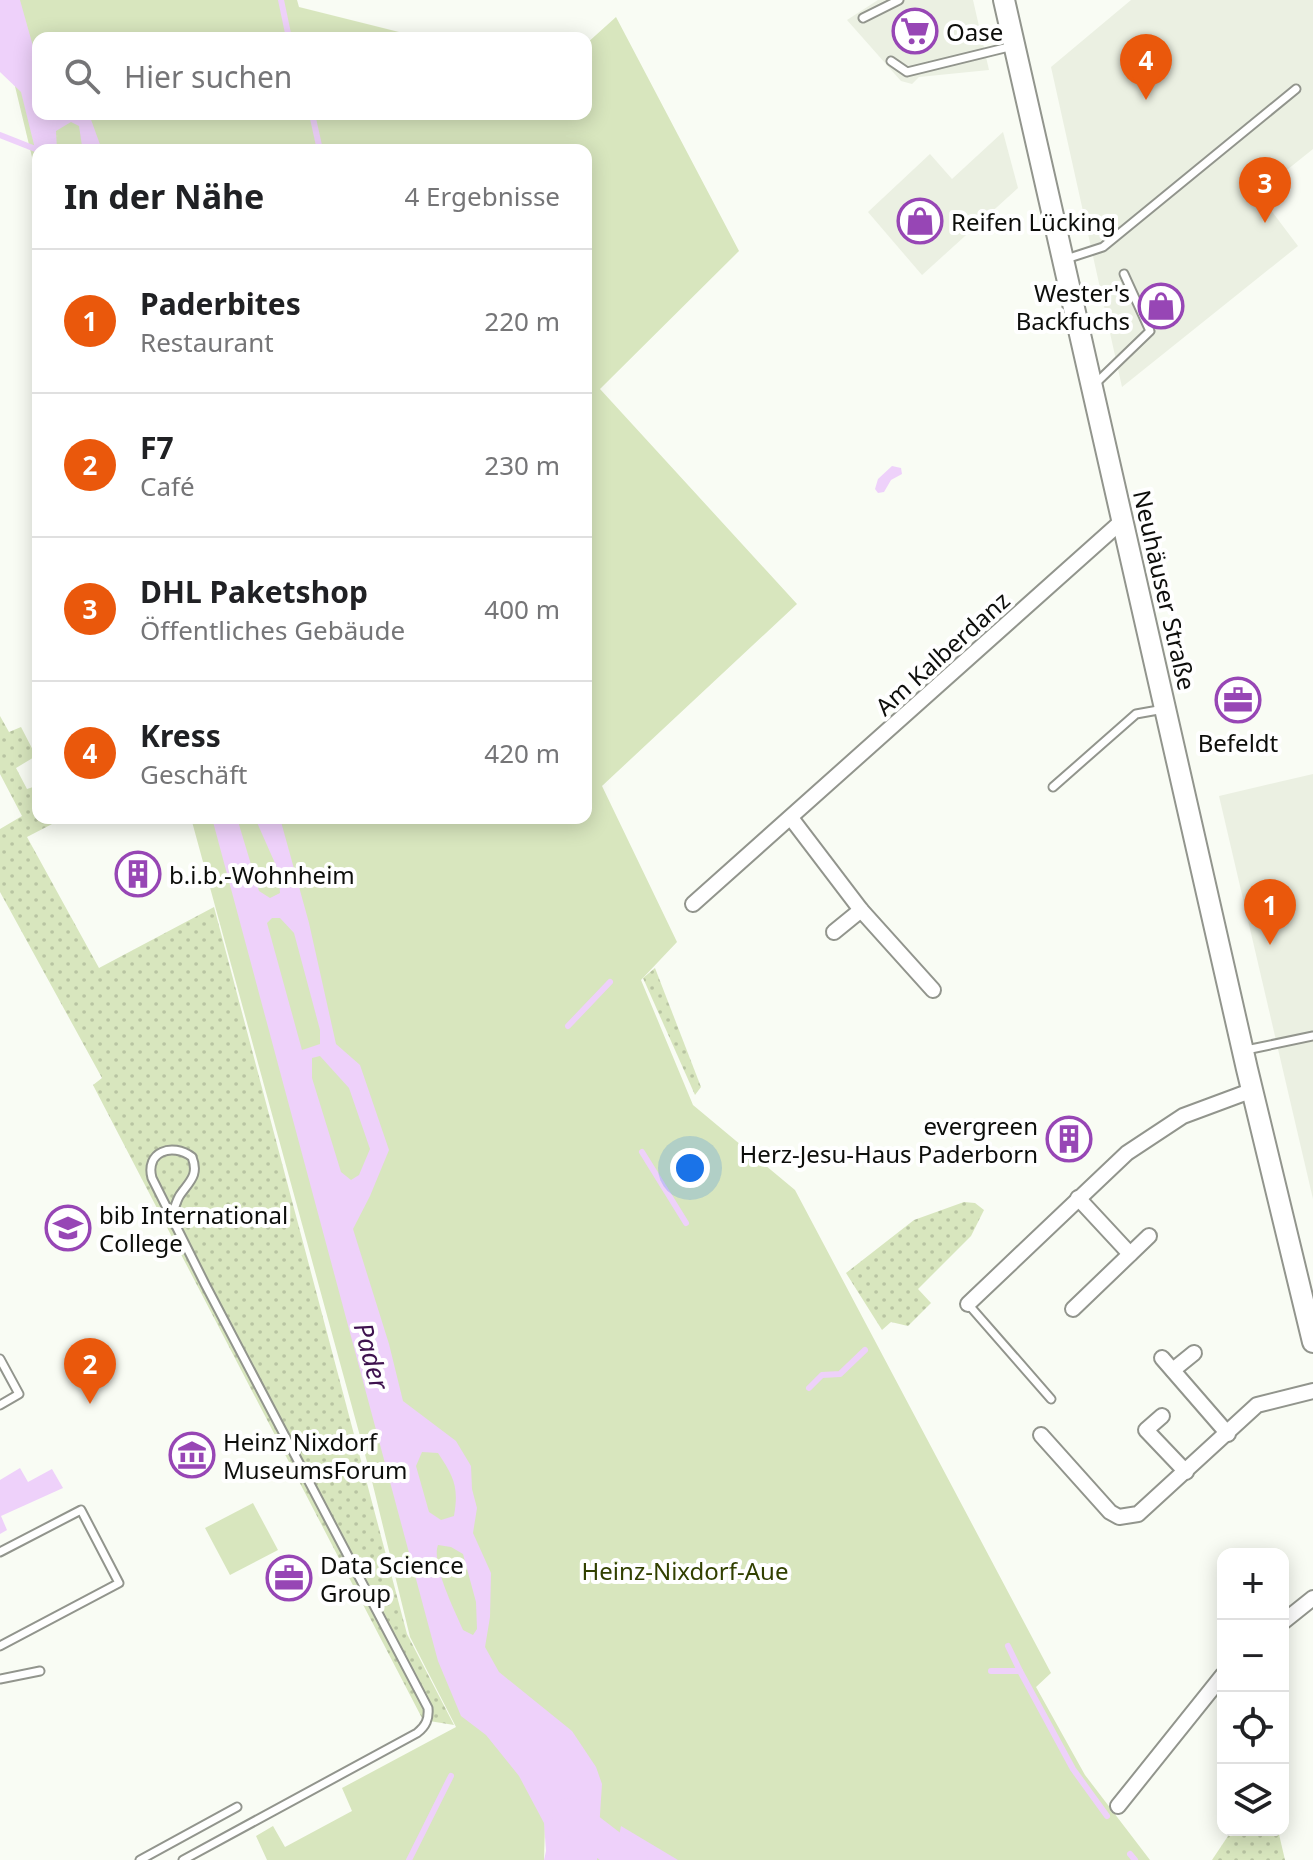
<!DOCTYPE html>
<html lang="de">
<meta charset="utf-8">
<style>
:root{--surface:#fff;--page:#f2f2f2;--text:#202124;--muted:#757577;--line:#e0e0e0;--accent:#ea580c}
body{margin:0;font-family:"Noto Sans",sans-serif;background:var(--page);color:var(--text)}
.controls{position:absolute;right:24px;bottom:24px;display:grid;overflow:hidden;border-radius:16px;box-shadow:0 4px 20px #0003}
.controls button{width:72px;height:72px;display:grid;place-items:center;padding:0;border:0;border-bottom:2px solid var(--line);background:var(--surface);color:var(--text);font:40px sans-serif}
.you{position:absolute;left:690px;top:1168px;width:28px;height:28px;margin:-20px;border:6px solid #fff;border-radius:50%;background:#1a73e8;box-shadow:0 0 0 12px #1a73e833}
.badge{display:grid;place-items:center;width:52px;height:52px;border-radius:50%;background:var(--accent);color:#fff;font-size:26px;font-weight:700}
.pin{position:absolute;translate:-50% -66px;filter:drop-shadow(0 2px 4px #0008)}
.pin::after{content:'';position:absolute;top:42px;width:28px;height:24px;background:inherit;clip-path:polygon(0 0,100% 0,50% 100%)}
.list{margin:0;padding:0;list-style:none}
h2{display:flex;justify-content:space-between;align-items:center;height:104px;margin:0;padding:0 32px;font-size:34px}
h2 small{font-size:26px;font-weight:400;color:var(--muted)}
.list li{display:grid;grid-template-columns:52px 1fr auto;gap:24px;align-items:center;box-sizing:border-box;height:144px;padding:0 32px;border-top:2px solid var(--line)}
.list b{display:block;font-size:30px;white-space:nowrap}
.list p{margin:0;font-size:26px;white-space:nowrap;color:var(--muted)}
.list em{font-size:26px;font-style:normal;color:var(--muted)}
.icon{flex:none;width:44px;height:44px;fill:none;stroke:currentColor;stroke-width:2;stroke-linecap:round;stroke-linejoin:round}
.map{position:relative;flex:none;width:1313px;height:1860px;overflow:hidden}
.search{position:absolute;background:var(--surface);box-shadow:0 4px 20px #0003;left:32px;top:32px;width:560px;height:88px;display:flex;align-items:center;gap:20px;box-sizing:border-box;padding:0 28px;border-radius:16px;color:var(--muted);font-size:30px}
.panel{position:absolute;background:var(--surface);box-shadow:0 4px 20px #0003;left:32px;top:144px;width:560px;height:680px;border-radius:16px}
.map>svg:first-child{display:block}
.built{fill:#ebf0e2}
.grass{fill:url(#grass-dots)}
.green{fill:#d8e6be}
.water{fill:#eed1fa;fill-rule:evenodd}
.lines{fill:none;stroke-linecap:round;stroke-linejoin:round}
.stream{stroke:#eed1fa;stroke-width:6}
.river{stroke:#eed1fa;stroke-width:34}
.service-casing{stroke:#92958d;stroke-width:11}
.minor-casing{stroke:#92958d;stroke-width:18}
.secondary-casing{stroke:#92958d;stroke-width:24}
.service{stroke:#fff;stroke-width:7}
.minor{stroke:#fff;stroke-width:14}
.secondary{stroke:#fff;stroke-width:20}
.labels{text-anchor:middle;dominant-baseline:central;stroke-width:8;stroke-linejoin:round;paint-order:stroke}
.poi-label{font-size:24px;fill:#0d0e0b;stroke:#fff;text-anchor:start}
.street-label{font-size:24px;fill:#0d0e0b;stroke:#fff}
.park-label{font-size:24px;fill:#324000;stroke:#fff}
.water-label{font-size:26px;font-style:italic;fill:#3e124e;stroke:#fff}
</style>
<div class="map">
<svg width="1313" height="1860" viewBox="0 0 1313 1860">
<defs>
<pattern id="grass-dots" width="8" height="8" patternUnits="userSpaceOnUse" patternTransform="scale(2)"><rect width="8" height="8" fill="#d8e6be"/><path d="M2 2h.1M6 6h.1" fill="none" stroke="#b8c4a2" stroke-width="1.8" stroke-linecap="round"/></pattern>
</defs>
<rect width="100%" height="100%" fill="#f9fcf4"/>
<g class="built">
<polygon points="878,0 973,0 989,70 919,77 912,84 901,81 847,20"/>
<polygon points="1131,0 1313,0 1313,149 1258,193 1298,246 1122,387 1051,67"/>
<polygon points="1003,132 1018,188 922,275 868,212 930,154 952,179"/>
<polygon points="1313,774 1313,1199 1219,796"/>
</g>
<g class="grass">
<polygon points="0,716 9,732 21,727 36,756 16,768 27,789 33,787 38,795 38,818 51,818 54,823 27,837 99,968 214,907 407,1634 454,1725 423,1720 93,1085 102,1078 0,892 0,829 22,816 0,774"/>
<polygon points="655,968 701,1087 695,1095 643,978"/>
<polygon points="964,1202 975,1203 984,1210 971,1236 918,1289 931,1303 908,1326 891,1322 882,1330 846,1273 914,1220"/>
<polygon points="1232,1830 1278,1830 1285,1860 1212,1860"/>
</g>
<g class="green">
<polygon points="0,0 297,0 299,7 423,38 38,38 38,114 586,114 586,44 616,17 739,251 600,389 797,604 602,786 677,942 641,980 693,1105 795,1190 1051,1673 1036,1687 1085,1775 1150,1860 597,1860 597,1843 545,1824 544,1860 267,1860 256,1836 273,1826 285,1847 352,1811 342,1788 456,1727 410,1637 369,1469 191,818 586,818 586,150 38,150 38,182 0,24"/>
<polygon points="253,1503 278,1550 230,1575 205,1528"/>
</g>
<g class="water">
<polygon points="0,0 20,0 38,64 38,114 89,114 102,150 79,150 82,146 79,126 71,122 56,131 57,150 38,150 38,161 21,92 0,72"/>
<polygon points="892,466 901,468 902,474 891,480 884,492 878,493 875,489 878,479"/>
<path d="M212,818H237L259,891L270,898L280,893L278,870L255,818H280L309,923L336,1044L360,1065L389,1150L370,1196L353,1229L389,1344L403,1401L456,1441L471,1466L472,1489L477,1508L473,1533L491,1573L490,1617L485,1647L499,1672L572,1731L596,1767L602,1784L597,1860H544L546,1851L544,1823L519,1776L486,1735L461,1716L438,1661ZM272,918H280L294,933L320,1030V1044L302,1050L267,923ZM320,1056L349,1088L370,1149L359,1175L351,1180L341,1172L312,1078V1058ZM422,1452L438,1453C454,1477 459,1487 454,1516L441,1520L429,1512L416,1466ZM438,1545L451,1547L463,1554L476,1602L477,1629L473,1635L463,1630C455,1611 431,1564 438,1545Z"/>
<polygon points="20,1468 28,1482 52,1469 63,1488 1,1516 7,1530 0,1534 0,1480"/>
<polygon points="621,1826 678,1860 614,1860"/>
</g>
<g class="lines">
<g class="stream">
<polyline points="281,0 289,38"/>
<polyline points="312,114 320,150"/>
<polyline points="0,135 38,150"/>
<polyline points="568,1026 610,982"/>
<polyline points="642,1152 686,1223"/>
<polyline points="809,1388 822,1375 840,1374 865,1350"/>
<polyline points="1008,1646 1020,1671"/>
<polyline points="991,1671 1020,1671 1073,1769 1107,1816"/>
<polyline points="1130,1854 1135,1860"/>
<polyline points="409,1860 451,1776"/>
</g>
<polyline class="river" points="569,1815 616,1851 631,1860"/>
<g class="service-casing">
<g id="service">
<polyline points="863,18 899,0"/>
<polyline points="891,61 907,72 1013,46"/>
<polyline points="1066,259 1103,247 1296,89"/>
<polyline points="1096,383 1150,331 1124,274"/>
<polyline points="1053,787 1136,714 1164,709"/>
<polyline points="1246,1050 1313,1036"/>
<path d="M172,1215C175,1208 176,1201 180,1195C190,1181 199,1175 192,1157C172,1142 145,1152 152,1178L205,1284L428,1708C429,1719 426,1726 417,1733L183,1860"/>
<polyline points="968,1304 1051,1399"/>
<polyline points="0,1359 19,1394 0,1405"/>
<polyline points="0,1552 81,1510 119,1583 0,1646"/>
<polyline points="0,1679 40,1671"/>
<polyline points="140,1860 237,1807"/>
</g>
</g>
<g class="minor-casing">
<g id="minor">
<polyline points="791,818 861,910 933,990"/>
<polyline points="693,904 1122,521"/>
<polyline points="834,932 861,910"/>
<polyline points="1078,1198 1130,1254"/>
<polyline points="968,1304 1127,1153 1183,1116 1253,1090"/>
<polyline points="1073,1309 1149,1236"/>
<polyline points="1162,1358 1228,1434"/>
<polyline points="1173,1370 1194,1353"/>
<polyline points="1162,1416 1146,1430 1186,1472"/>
<polyline points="1041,1435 1110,1512 1119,1517 1138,1514 1257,1405 1313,1391"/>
<polyline points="1283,1622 1313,1598"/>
<polyline points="1118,1806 1223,1675"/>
</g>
</g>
<g class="secondary-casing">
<polyline id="secondary" points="1004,0 1247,1069 1313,1342"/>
</g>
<use href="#service" class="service"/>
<use href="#minor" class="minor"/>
<use href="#secondary" class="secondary"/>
</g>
<defs>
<g id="supermarket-ring" transform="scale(2.3)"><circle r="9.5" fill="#fff" stroke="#9746b5" stroke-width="1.5"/><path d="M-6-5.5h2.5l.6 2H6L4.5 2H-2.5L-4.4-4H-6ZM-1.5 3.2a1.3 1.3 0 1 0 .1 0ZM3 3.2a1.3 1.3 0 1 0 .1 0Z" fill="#9746b5"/></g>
<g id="shop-ring" transform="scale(2.3)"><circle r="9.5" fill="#fff" stroke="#9746b5" stroke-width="1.5"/><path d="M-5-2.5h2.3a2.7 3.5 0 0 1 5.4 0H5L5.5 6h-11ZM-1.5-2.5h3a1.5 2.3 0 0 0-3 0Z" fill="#9746b5"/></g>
<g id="office-ring" transform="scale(2.3)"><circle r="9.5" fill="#fff" stroke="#9746b5" stroke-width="1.5"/><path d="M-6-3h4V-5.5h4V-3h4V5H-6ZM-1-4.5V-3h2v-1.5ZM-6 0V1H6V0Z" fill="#9746b5"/></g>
<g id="building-ring" transform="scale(2.3)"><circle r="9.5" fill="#fff" stroke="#9746b5" stroke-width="1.5"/><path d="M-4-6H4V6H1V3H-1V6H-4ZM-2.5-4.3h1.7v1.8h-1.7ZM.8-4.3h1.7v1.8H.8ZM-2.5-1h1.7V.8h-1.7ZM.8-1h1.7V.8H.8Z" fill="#9746b5"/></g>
<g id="university-ring" transform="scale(2.3)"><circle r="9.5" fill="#fff" stroke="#9746b5" stroke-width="1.5"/><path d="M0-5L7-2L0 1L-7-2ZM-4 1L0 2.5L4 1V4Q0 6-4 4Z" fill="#9746b5"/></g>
<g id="museum-ring" transform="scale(2.3)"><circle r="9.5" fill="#fff" stroke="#9746b5" stroke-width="1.5"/><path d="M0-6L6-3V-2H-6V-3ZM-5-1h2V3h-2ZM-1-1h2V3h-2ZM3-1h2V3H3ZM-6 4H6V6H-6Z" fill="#9746b5"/></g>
</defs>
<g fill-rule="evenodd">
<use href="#supermarket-ring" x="915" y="31"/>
<use href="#shop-ring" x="920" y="221"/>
<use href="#shop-ring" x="1161" y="306"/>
<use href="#office-ring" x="1238" y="700"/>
<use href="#building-ring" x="138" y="874"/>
<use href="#building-ring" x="1069" y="1139"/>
<use href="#university-ring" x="68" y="1228"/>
<use href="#museum-ring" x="192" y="1455"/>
<use href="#office-ring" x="289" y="1578"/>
</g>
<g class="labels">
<g class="poi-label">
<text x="946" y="31">Oase</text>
<text x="951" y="221">Reifen Lücking</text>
<text x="1130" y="292" text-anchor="end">Wester's<tspan x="1130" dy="28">Backfuchs</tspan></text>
<text x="1238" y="742" text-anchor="middle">Befeldt</text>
<text x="169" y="874">b.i.b.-Wohnheim</text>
<text x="1038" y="1125" text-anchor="end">evergreen<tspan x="1038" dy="28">Herz-Jesu-Haus Paderborn</tspan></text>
<text x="99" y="1214">bib International<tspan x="99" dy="28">College</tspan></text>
<text x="223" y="1441">Heinz Nixdorf<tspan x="223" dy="28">MuseumsForum</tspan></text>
<text x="320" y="1564">Data Science<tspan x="320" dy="28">Group</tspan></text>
</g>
<g class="street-label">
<text transform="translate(1165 590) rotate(77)">Neuhäuser Straße</text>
<text transform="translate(942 653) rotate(-42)">Am Kalberdanz</text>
</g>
<g class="park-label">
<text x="685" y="1570">Heinz-Nixdorf-Aue</text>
</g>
<g class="water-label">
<text transform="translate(372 1356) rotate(75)">Pader</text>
</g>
</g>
</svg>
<div class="controls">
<button>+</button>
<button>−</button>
<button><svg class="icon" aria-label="locate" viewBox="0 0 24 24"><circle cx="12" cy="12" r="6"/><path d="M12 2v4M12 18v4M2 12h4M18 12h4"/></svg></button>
<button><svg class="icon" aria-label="layers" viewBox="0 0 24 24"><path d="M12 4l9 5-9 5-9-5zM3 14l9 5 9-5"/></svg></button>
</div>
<div class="you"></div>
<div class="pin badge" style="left:1270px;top:945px">1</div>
<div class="pin badge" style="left:90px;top:1404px">2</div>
<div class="pin badge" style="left:1265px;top:223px">3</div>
<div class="pin badge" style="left:1146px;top:100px">4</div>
<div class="search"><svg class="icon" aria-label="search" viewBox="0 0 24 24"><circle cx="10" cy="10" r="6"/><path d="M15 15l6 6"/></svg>Hier suchen</div>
<section class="panel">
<h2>In der Nähe<small>4 Ergebnisse</small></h2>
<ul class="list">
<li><span class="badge">1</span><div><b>Paderbites</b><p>Restaurant</p></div><em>220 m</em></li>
<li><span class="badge">2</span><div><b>F7</b><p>Café</p></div><em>230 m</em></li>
<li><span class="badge">3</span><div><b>DHL Paketshop</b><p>Öffentliches Gebäude</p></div><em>400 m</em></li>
<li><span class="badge">4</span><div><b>Kress</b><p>Geschäft</p></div><em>420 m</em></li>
</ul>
</section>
</div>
